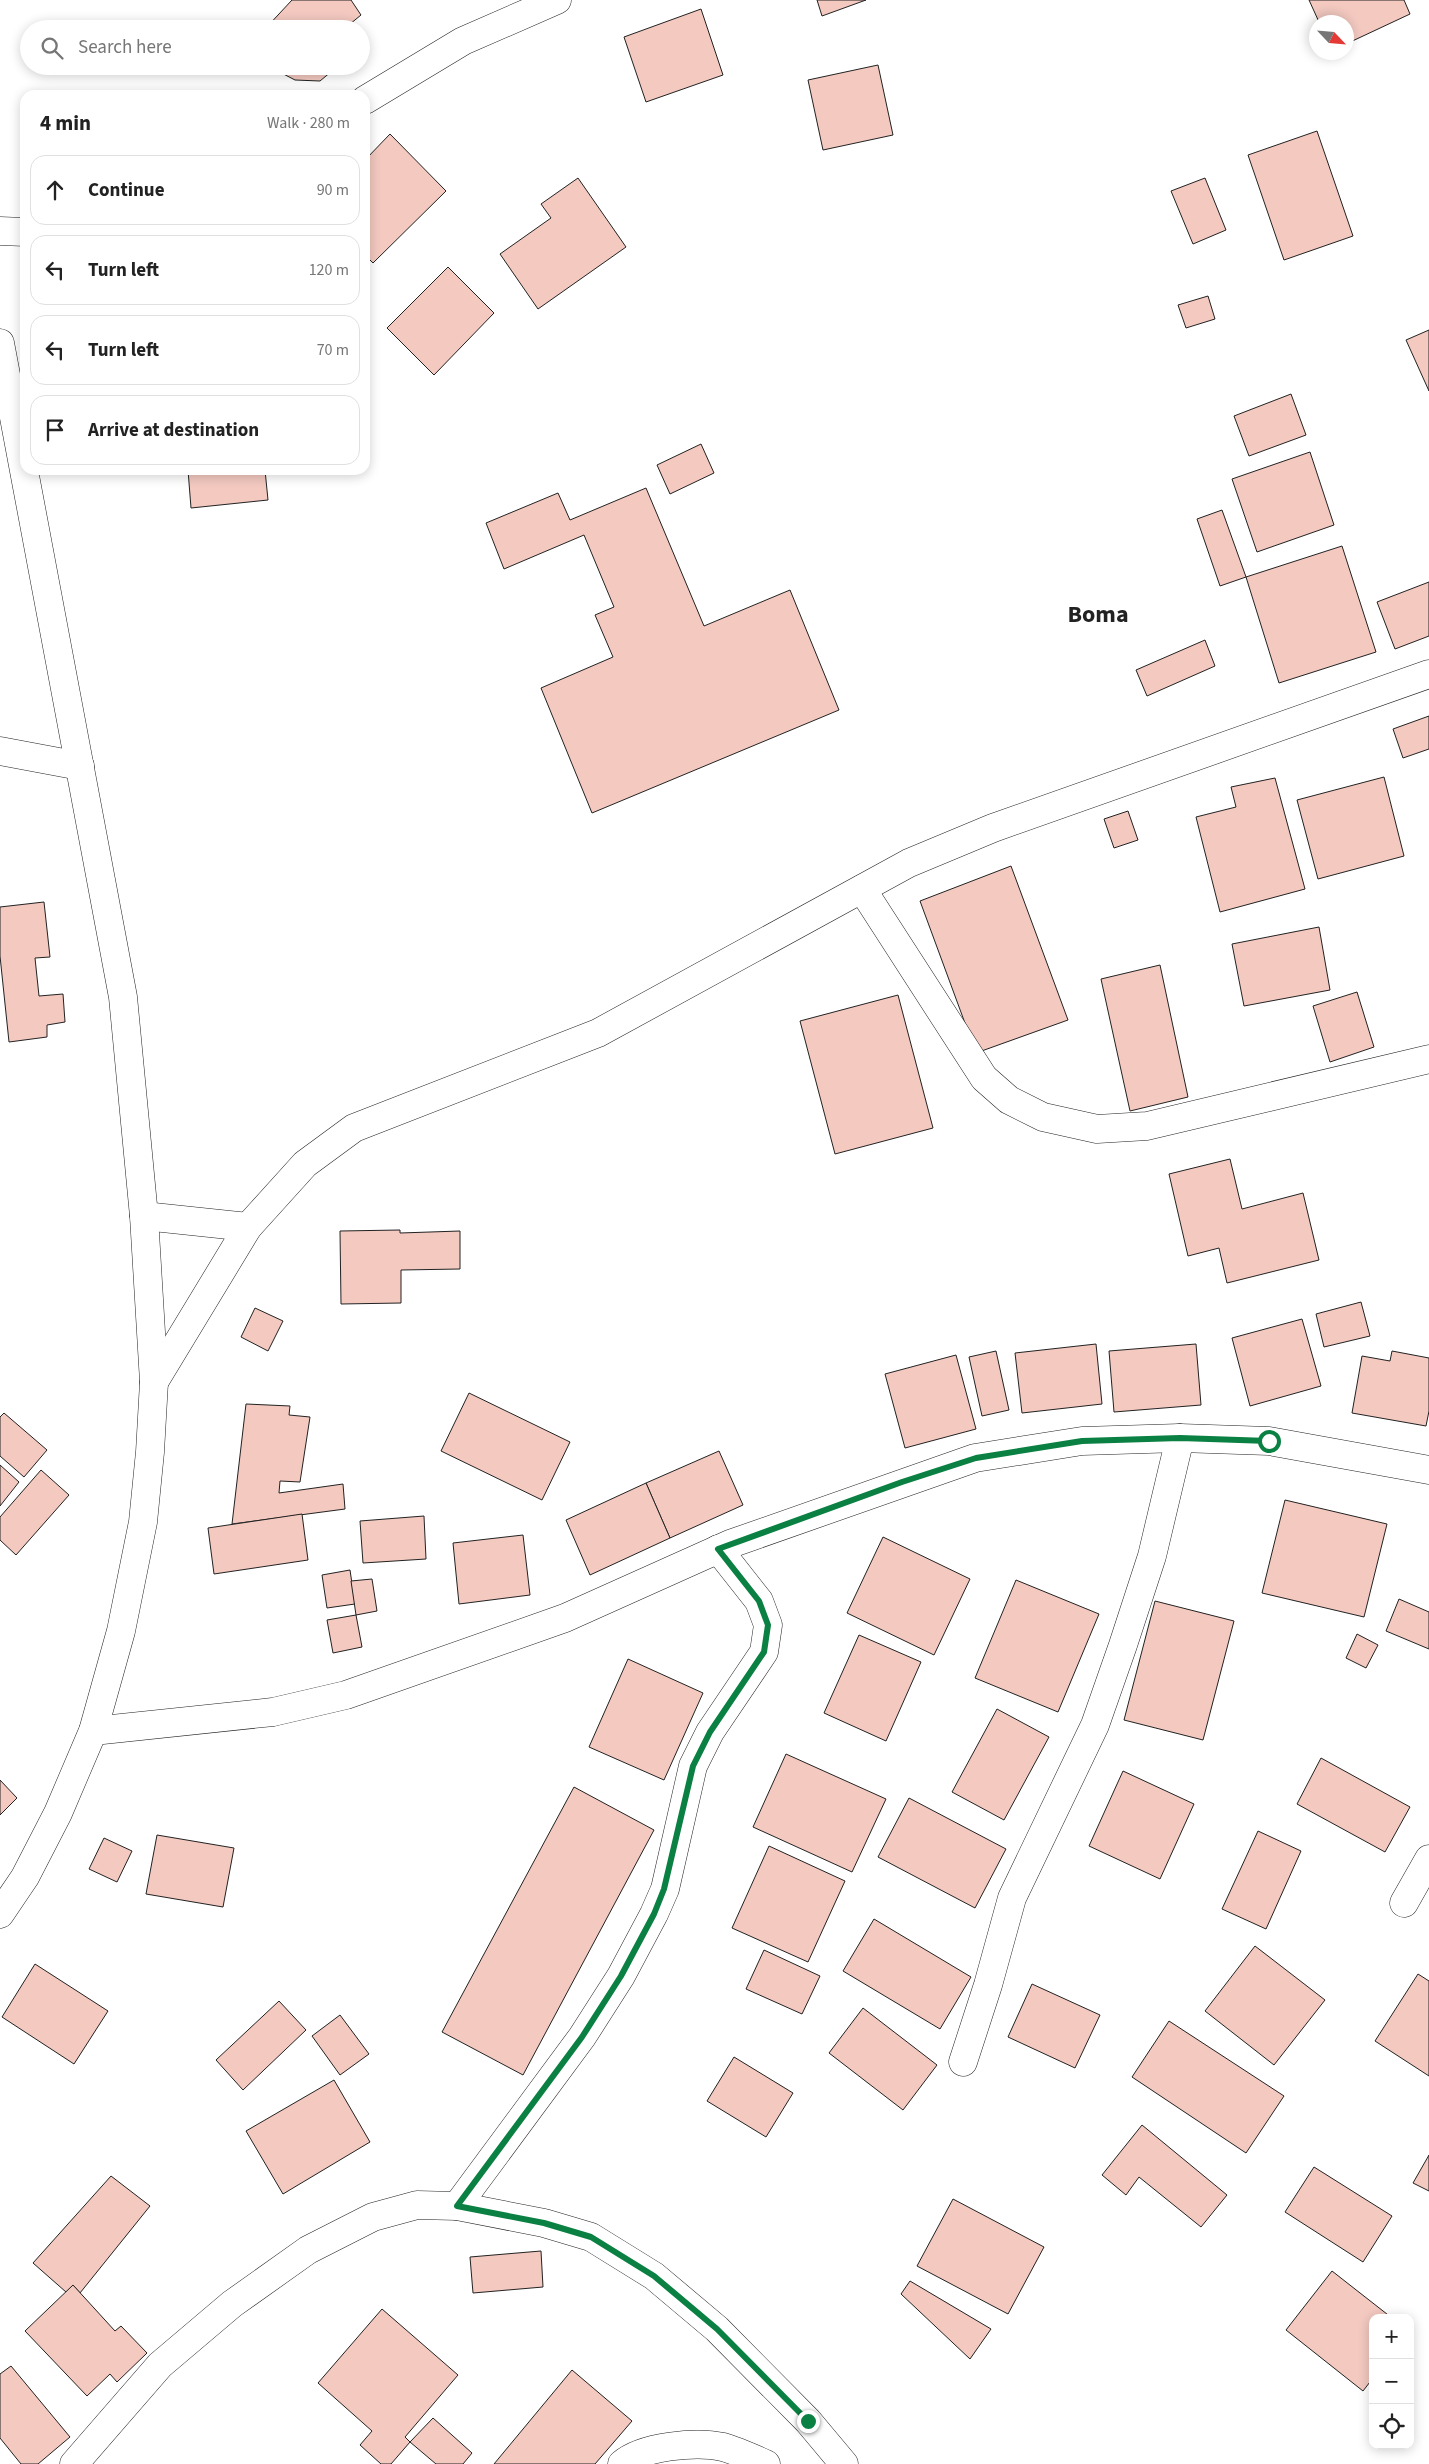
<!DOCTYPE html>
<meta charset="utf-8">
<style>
:root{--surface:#fff;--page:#f6f6f6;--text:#222;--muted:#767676;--line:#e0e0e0}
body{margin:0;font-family:"Source Sans 3",sans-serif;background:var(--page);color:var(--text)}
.controls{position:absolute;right:15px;bottom:15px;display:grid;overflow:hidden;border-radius:10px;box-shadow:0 2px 12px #0003}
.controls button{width:45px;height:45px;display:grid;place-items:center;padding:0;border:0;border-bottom:1px solid var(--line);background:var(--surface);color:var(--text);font:25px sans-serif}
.compass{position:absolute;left:1309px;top:15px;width:45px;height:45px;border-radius:50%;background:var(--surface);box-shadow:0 2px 12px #0003;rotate:116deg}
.stop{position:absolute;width:15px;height:15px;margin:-11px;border:4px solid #0b8043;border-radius:50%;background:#fff}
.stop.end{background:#0b8043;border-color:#fff;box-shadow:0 1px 5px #0008}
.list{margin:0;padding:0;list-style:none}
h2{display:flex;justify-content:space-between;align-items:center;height:65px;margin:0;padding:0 20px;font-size:21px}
h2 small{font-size:16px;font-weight:400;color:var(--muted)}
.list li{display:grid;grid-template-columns:32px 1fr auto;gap:15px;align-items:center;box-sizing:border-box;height:70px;margin:0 10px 10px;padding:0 10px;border:1px solid var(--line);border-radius:15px}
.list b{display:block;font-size:19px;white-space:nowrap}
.list em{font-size:16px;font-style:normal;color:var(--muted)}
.icon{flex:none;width:28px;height:28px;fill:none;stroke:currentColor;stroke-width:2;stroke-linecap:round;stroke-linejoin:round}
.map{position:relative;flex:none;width:1429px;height:2464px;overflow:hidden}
.search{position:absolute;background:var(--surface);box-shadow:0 2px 12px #0003;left:20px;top:20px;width:350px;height:55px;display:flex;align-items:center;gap:12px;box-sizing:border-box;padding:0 18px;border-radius:28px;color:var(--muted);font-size:19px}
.panel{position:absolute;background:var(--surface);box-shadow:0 2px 12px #0003;left:20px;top:90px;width:350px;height:385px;border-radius:15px}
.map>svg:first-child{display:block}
.building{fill:#f3c9c0;stroke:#222}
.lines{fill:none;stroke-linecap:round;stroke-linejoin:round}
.street-casing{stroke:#222;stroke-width:29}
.highway-casing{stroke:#222;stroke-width:29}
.street{stroke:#fff;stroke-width:28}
.highway{stroke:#fff;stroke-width:28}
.route{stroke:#0b8043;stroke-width:6}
.labels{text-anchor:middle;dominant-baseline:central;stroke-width:4;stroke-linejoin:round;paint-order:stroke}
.town-label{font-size:24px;font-weight:bold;fill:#222;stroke:#fff}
</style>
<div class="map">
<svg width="1429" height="2464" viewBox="0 0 1429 2464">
<rect width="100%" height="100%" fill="#fff"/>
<g class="building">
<polygon points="292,0 351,0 361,15 344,29 265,29"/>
<polygon points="817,0 866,0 822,16"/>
<polygon points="1309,0 1404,0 1410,14 1346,44 1346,22 1319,22"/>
<polygon points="701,9 723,75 646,102 624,37"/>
<polygon points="878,65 893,135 823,150 808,80"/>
<polygon points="268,66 338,66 320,81 295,80"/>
<polygon points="1317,131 1353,236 1284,260 1248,155"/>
<polygon points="390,134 446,191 373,263 365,255 365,160"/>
<polygon points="578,178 626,247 538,309 500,254 551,218 541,204"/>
<polygon points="1205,178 1226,230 1193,244 1171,191"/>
<polygon points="448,267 494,313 434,375 387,328"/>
<polygon points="1208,296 1215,319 1186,328 1178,305"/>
<polygon points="1429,330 1429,391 1406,340"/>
<polygon points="1291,394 1306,435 1249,456 1234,416"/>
<polygon points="701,444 714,473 670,494 657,465"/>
<polygon points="1310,452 1334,525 1257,552 1232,479"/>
<polygon points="188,470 265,470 268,500 191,508"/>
<polygon points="646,488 704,626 790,590 839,710 592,813 541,688 613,657 595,615 614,607 584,535 504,569 486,523 558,493 570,520"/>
<polygon points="1222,510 1246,577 1220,586 1197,519"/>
<polygon points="1342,546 1376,652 1279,683 1246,577"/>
<polygon points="1429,582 1429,636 1395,649 1377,602"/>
<polygon points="1205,640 1215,666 1147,696 1136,670"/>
<polygon points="1429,716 1429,749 1403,758 1393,729"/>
<polygon points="1384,777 1404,856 1318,879 1297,800"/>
<polygon points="1275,778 1305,889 1220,912 1196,817 1236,807 1231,787"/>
<polygon points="1128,811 1138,840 1114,848 1104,819"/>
<polygon points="1011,866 1068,1020 976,1053 920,901"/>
<polygon points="44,902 50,957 35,958 39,996 63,994 65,1022 47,1025 47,1037 9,1042 0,956 0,907"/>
<polygon points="1319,927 1330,990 1244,1006 1232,944"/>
<polygon points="1160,965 1188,1097 1130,1111 1101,979"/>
<polygon points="1357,992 1374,1047 1330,1062 1313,1006"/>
<polygon points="898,995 933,1128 835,1154 800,1021"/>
<polygon points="1230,1159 1242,1209 1303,1193 1319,1260 1227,1283 1219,1248 1188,1256 1169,1174"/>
<polygon points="400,1230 400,1233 460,1231 460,1269 401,1270 401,1303 341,1304 340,1231"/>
<polygon points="1361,1302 1370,1336 1324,1347 1316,1314"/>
<polygon points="255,1308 283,1321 268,1351 241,1337"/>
<polygon points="1302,1319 1321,1386 1250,1406 1232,1338"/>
<polygon points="1096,1344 1102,1404 1022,1413 1015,1353"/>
<polygon points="1196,1344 1201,1405 1114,1412 1109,1351"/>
<polygon points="996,1351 1009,1410 982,1416 969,1357"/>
<polygon points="1392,1351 1429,1358 1429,1411 1426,1426 1352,1413 1362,1356 1390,1361"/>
<polygon points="956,1355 976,1429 905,1448 885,1374"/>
<polygon points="469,1393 570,1442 542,1500 441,1451"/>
<polygon points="246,1404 290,1406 289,1415 310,1417 300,1482 280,1481 279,1493 343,1484 345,1509 232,1524"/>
<polygon points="4,1413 47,1450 24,1477 0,1456 0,1417"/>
<polygon points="719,1451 743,1505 670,1538 646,1483"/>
<polygon points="0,1465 19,1482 0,1506"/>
<polygon points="41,1470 69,1495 16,1555 0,1540 0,1517"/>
<polygon points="646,1483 670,1538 590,1575 566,1520"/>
<polygon points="1285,1500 1387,1524 1364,1617 1262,1593"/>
<polygon points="302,1514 308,1560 214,1574 208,1528"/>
<polygon points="424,1516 426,1559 363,1563 360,1521"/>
<polygon points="523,1535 530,1595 459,1604 453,1543"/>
<polygon points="883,1537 970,1579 934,1655 847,1613"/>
<polygon points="350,1570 355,1604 327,1608 322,1575"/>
<polygon points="372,1579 377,1611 356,1615 351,1581"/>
<polygon points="1016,1580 1099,1614 1058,1712 975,1678"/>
<polygon points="1399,1599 1429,1612 1429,1649 1386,1631"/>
<polygon points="1155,1601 1234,1621 1203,1740 1124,1720"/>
<polygon points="356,1615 362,1647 333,1653 327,1620"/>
<polygon points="1357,1634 1378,1645 1366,1668 1346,1658"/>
<polygon points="859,1635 921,1662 886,1741 824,1713"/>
<polygon points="628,1659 703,1693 664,1780 589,1747"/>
<polygon points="997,1709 1049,1737 1004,1820 952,1792"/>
<polygon points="786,1754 886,1799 852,1872 753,1827"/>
<polygon points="1321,1758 1410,1807 1385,1852 1297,1804"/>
<polygon points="1123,1771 1194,1804 1160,1879 1089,1846"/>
<polygon points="0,1780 17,1798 0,1815"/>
<polygon points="574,1787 654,1830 523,2075 442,2032"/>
<polygon points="909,1798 1006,1849 975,1908 878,1857"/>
<polygon points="1258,1831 1301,1851 1266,1929 1222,1909"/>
<polygon points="157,1835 234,1848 223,1907 146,1894"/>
<polygon points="104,1838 132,1851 117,1882 89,1869"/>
<polygon points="769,1846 845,1881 808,1962 732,1928"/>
<polygon points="874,1919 971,1977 940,2029 843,1971"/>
<polygon points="1255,1946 1325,2000 1274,2065 1205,2011"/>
<polygon points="764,1950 820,1976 802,2014 746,1989"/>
<polygon points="35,1964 108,2011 74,2064 2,2017"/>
<polygon points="1418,1974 1429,1981 1429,2076 1375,2041"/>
<polygon points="1032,1984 1100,2015 1075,2068 1008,2037"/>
<polygon points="279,2001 306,2030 243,2090 216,2060"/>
<polygon points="863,2008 937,2065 903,2110 829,2053"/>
<polygon points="340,2015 369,2054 340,2075 312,2036"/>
<polygon points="1169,2021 1284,2096 1246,2153 1132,2077"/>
<polygon points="734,2057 793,2093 766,2137 707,2101"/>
<polygon points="334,2080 370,2142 283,2194 246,2131"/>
<polygon points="1142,2125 1227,2195 1201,2227 1139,2177 1126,2195 1102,2175"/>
<polygon points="1429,2155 1429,2191 1413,2183"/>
<polygon points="1314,2167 1392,2216 1363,2262 1285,2212"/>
<polygon points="111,2176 150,2206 80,2293 73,2285 66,2292 33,2263"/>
<polygon points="953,2199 1044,2247 1008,2314 917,2266"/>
<polygon points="541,2251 543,2287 473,2293 470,2257"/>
<polygon points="1332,2271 1392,2318 1373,2318 1373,2378 1363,2391 1286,2330"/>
<polygon points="910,2281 991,2329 970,2359 901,2294"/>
<polygon points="73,2285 115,2331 121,2326 147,2353 117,2382 110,2374 87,2396 25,2331"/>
<polygon points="382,2309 458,2375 405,2437 410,2442 391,2464 381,2464 360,2445 372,2431 318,2383"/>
<polygon points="11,2366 70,2437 38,2464 21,2464 0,2438 0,2374"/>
<polygon points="572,2370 632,2421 595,2464 494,2464"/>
<polygon points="433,2418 472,2453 463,2464 436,2464 410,2442"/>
</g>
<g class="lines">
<g class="street-casing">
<g id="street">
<polyline points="365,100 463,41 557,0"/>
<polyline points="0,231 25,232"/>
<polyline points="0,751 80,766"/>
<polyline points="862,889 984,1078 1009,1100 1043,1117 1097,1129 1147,1126 1429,1059"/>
<polyline points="144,1216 248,1227"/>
<polyline points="154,1382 248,1227 305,1164 354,1128 598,1033 909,863 993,828 1429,674"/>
<polyline points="93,1731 273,1712 346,1695 565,1618 730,1544 975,1458 1082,1441 1180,1438 1269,1441 1429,1470"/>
<polyline points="1404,1903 1429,1859"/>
<polyline points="963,2062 988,1985 1012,1898 1095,1725 1123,1645 1152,1556 1180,1438"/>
<polyline points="457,2206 582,2037 621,1976 654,1914 665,1889 693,1766 710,1732 764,1652 768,1625 759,1601 718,1549"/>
<polyline points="74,2464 160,2365 232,2304 308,2250 373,2217 417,2205 457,2206 544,2223 591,2237 654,2276 717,2329 808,2421 844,2464"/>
<path d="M622,2464C642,2446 697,2441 723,2447C737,2451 752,2458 766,2464"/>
</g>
</g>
<g class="highway-casing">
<polyline id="highway" points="0,343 123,997 144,1216 154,1382 150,1452 143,1522 121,1631 93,1731 58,1813 25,1877 0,1914"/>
</g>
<use href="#street" class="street"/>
<use href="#highway" class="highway"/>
</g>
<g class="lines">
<polyline class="route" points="808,2421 717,2329 654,2276 591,2237 544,2223 457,2206 582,2037 621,1976 654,1914 664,1889 693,1766 710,1732 764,1652 768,1625 759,1601 718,1549 902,1482 976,1458 1082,1441 1180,1438 1269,1441"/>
</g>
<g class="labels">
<g class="town-label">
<text x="1098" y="614">Boma</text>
</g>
</g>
</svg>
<div class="controls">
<button>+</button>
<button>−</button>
<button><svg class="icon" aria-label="locate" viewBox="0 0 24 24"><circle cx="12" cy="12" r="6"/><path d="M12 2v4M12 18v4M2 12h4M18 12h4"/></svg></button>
</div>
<svg class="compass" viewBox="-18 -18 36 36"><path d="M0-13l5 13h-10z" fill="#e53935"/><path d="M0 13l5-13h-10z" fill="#767676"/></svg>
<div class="stop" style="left:1269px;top:1441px"></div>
<div class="stop end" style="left:808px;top:2421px"></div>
<div class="search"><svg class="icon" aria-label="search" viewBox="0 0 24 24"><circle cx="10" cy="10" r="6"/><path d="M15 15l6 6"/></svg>Search here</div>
<section class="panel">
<h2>4 min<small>Walk · 280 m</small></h2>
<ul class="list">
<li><svg class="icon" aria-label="ahead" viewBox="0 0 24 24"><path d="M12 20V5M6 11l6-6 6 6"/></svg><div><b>Continue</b></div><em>90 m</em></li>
<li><svg class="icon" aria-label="left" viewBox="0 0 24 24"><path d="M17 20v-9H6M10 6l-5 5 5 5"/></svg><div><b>Turn left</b></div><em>120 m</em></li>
<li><svg class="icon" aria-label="left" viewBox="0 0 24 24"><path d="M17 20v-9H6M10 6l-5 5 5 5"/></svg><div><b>Turn left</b></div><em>70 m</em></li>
<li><svg class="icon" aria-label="arrive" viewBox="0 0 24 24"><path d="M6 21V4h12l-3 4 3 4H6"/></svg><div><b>Arrive at destination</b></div></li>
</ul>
</section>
</div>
